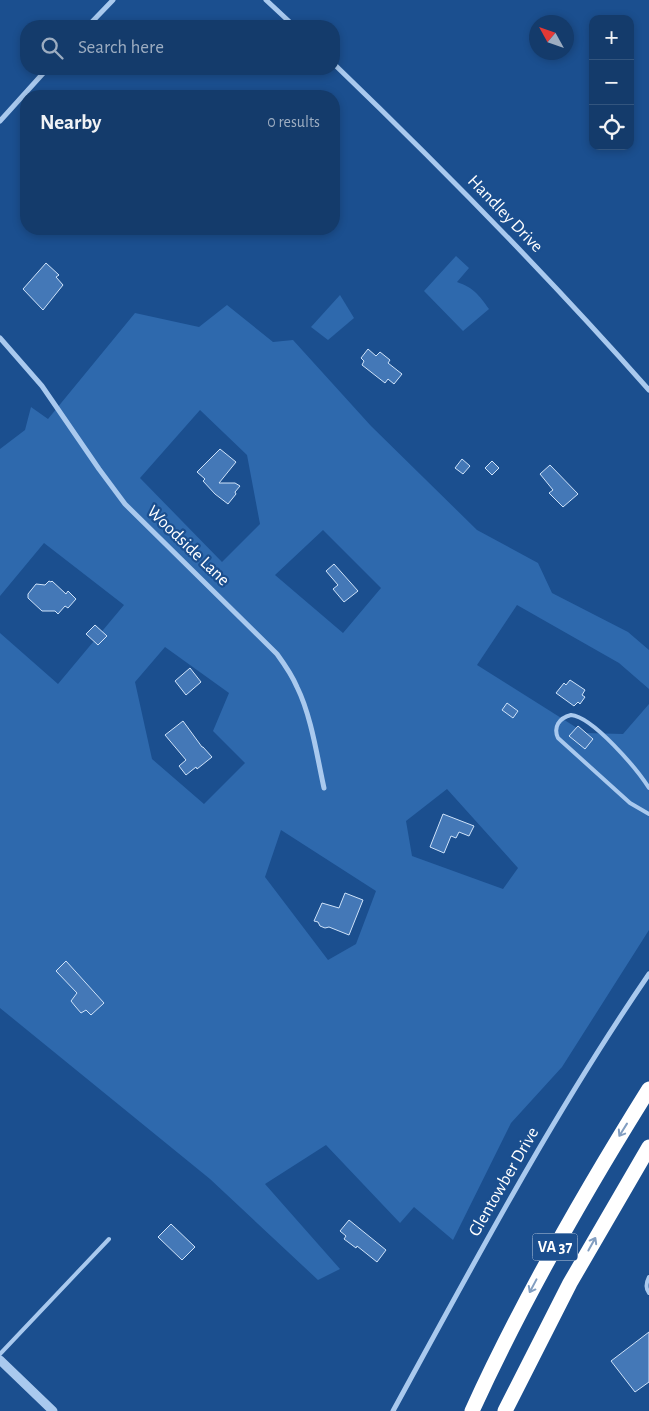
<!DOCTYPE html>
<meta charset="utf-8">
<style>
:root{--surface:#143b6b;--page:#1d4271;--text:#f1f3f6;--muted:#9dadc1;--line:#33557e}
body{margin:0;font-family:"Alegreya Sans",sans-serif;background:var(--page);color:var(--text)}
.controls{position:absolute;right:15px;top:15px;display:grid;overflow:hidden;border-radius:10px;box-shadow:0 2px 8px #0003}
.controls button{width:45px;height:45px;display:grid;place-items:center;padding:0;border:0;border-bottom:1px solid var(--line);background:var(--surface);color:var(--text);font:25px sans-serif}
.compass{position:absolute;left:529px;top:15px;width:45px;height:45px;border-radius:50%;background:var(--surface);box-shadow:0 2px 8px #0003;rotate:310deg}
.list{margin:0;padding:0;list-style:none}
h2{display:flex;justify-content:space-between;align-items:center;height:65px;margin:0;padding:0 20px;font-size:21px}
h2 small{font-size:16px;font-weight:400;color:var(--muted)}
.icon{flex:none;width:28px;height:28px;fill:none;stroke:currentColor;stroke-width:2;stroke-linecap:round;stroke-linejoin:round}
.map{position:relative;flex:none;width:649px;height:1411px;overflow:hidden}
.search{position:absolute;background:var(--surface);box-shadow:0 2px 8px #0003;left:20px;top:20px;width:320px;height:55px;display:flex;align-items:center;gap:12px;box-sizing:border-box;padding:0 18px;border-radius:20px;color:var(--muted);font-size:19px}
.panel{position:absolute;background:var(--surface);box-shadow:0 2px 8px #0003;left:20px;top:90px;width:320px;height:145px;border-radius:20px}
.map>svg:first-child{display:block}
.green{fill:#2e69ad;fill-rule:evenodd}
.building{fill:#4478b7;stroke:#cfe3fa}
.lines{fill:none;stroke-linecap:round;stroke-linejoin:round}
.service{stroke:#a9c9ee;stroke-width:4}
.minor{stroke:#a9c9ee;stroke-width:5}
.tertiary{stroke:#a9c9ee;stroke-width:9}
.motorway{stroke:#fff;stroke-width:15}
.oneway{stroke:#829ec1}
.labels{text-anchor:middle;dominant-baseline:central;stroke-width:4.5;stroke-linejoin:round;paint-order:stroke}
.shield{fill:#1b4f8f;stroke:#bbcadd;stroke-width:1}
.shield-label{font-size:16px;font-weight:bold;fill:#fff}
.street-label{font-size:18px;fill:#fff;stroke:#1b4f8f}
</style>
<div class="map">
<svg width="649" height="1411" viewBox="0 0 649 1411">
<rect width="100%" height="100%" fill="#1b4f8f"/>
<g class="green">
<path d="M456,256L469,268L457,282C474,288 479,295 489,309L463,331L424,291Z"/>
<polygon points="340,295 354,318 328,340 311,327"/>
<path d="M227,305L273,342L293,340L371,426L477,530L538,563L552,593L628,632L649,650V689L619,663L517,605L477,665L585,733L623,734L649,704V930L562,1067L511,1123L453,1240L414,1207L400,1223L326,1145L265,1184L340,1269L318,1280L210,1179L0,1008V633L58,684L124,605L44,543L0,596V449L25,430L31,407L48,419L135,313L199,327ZM200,410L247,455L260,524L222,562L140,478ZM323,530L381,588L343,633L275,575ZM165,647L229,693L213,731L245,763L204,804L152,759L135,682ZM447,789L518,868L503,889L412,856L406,821ZM281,830L376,891L356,944L328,960L265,877Z"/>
</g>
<g class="building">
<polygon points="46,263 59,275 56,277 63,285 43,310 23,289"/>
<polygon points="368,349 376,356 380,352 390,360 388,363 402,374 394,384 388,379 385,383 362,365 364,361 361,358"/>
<polygon points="220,449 236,462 219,483 235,483 240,486 235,492 236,494 228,504 215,494 203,481 205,479 197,472"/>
<polygon points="462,459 470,466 463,474 455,468"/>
<polygon points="492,461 499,468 492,475 485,468"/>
<polygon points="550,465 578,494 563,507 549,493 553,490 540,474"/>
<polygon points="334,564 358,591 344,602 333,589 338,585 326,571"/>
<polygon points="49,581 51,582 52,581 66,594 68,591 76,599 68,608 65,606 58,614 55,611 42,611 28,598 28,594 36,584 45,585"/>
<polygon points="95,625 107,636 98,645 86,634"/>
<polygon points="190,668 201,682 186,695 175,681"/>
<polygon points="570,680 585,690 582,695 585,697 580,704 578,702 574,706 556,693 564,683 566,685"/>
<polygon points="507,703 518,711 513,718 502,710"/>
<polygon points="183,721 202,747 203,747 212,757 197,769 196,767 186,775 179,766 186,760 165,735"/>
<polygon points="578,726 593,739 585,749 569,736"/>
<polygon points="443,814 474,826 469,836 459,832 456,838 451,836 444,853 430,847"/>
<polygon points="345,893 363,900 349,935 329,927 325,928 320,926 318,922 314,921 322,903 339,908"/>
<polygon points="66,961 104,1003 91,1015 86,1010 81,1013 75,1006 71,1001 77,993 56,971"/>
<polygon points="349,1220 386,1250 377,1262 357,1246 356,1248 344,1239 346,1236 340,1231"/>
<polygon points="171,1224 195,1247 182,1260 158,1237"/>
<polygon points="649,1332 649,1382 635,1392 611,1361"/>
</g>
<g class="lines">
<g class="service">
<path d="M649,788C637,769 593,717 571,715C559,718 553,727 558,738L630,803L649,814"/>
<path d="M649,1277C646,1283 645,1288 649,1293"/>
<polyline points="0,1354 109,1239"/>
</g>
<g class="minor">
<polyline points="266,0 294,26"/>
<polyline points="88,26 113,0"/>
<path d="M334,64C443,169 548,276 649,390"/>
<polyline points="0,121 47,69"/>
<path d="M0,338L42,386L99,469L125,504L277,654C285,665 292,675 297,687C311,715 317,756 324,788"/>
<path d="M393,1411C474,1263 553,1114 649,974"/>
</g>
<polyline class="tertiary" points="0,1360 53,1411"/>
<g class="motorway">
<path d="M472,1411C523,1299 584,1193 649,1089"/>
<polyline points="505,1411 570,1283 649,1147"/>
</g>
</g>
<defs><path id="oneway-shaft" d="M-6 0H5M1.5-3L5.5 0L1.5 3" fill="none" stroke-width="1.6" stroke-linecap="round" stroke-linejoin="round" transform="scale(1.25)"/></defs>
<g class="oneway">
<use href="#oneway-shaft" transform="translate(623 1130) rotate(122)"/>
<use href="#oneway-shaft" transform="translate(592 1244) rotate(-61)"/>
<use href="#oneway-shaft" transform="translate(533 1286) rotate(118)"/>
</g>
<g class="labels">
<rect class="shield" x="532.5" y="1233.5" width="45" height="27" rx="4"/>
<g class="shield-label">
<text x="555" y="1247">VA 37</text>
</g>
<g class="street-label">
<text transform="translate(505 214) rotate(46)">Handley Drive</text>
<text transform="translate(188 546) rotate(44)">Woodside Lane</text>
<text transform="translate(504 1182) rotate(-60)">Glentowber Drive</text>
</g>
</g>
</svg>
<div class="controls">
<button>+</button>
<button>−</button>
<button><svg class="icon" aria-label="locate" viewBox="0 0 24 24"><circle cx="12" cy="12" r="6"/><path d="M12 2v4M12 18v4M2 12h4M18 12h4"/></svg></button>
</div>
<svg class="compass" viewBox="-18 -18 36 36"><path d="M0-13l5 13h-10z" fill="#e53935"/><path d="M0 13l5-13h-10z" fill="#9dadc1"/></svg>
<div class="search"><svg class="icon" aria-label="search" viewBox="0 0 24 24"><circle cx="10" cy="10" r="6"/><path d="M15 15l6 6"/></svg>Search here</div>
<section class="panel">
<h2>Nearby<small>0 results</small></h2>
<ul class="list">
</ul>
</section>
</div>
